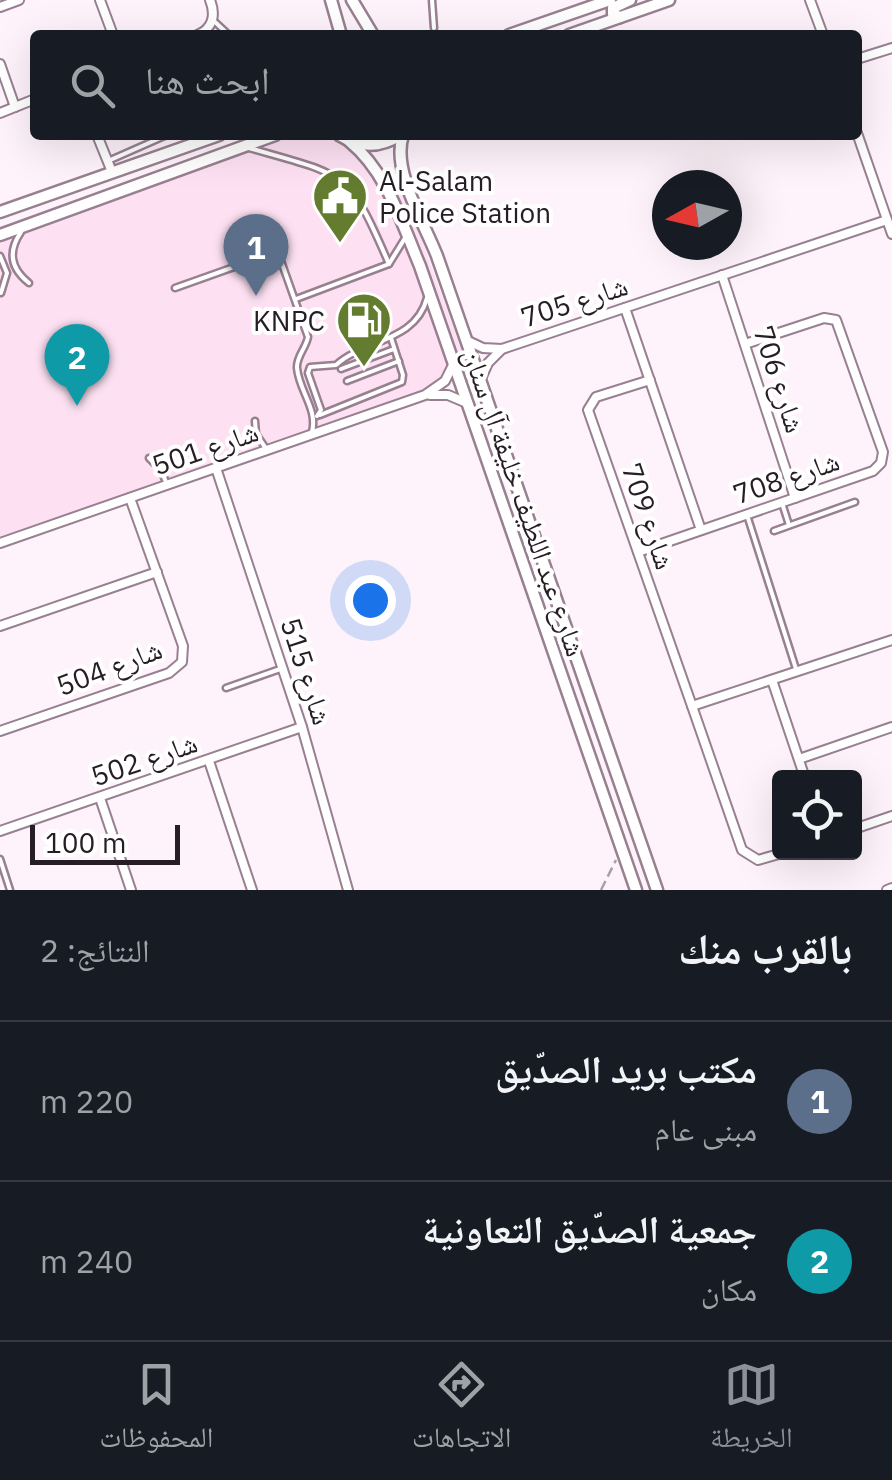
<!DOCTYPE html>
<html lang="ar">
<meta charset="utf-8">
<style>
:root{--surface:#171b24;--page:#20242c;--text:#f1f3f6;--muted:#9ea1a6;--line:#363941;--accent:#8c9099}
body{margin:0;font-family:"IBM Plex Sans","Noto Naskh Arabic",sans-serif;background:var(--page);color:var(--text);direction:rtl}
.controls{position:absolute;right:30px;bottom:30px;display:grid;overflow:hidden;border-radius:10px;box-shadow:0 10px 40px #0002}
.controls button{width:90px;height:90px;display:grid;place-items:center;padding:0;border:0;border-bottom:2px solid var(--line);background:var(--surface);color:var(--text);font:50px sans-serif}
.compass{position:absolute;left:652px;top:170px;width:90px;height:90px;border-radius:50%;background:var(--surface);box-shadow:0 10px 40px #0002;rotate:262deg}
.scale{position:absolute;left:30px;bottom:25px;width:150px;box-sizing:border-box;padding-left:10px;border:5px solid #271d24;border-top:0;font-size:28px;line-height:35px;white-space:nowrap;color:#271d24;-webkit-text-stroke:8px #fff;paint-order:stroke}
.you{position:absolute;left:370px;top:600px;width:35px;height:35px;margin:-25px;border:8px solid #fff;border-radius:50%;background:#1a73e8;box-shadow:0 0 0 15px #1a73e833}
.badge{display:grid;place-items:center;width:65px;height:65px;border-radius:50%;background:var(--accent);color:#fff;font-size:32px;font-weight:700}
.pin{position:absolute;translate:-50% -82px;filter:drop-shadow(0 2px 5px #0008)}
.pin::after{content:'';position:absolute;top:52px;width:35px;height:30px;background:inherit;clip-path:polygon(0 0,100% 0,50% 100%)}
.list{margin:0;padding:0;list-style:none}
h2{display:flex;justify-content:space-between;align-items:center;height:130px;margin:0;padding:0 40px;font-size:42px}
h2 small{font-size:32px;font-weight:400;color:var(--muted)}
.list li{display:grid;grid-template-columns:65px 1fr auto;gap:30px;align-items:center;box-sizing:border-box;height:160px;padding:0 40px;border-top:2px solid var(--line)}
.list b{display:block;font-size:38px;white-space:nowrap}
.list p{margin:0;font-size:32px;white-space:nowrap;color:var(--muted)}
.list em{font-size:32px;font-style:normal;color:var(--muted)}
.icon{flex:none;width:55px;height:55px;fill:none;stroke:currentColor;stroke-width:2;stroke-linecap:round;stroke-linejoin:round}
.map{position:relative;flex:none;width:892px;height:890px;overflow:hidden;direction:ltr}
.search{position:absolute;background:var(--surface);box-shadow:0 10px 40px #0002;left:30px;right:30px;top:30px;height:110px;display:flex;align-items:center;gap:25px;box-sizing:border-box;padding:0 35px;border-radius:10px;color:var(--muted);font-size:38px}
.sheet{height:450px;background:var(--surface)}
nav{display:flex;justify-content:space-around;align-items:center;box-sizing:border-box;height:140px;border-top:2px solid var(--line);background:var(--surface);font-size:28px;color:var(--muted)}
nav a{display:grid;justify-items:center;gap:5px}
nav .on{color:var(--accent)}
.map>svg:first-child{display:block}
.built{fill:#fde1f3}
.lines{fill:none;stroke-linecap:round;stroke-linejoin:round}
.service-casing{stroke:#998091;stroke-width:9}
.minor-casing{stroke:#998091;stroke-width:12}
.tertiary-casing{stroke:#998091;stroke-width:15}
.path{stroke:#aba0a7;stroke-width:2.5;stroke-dasharray:10 5;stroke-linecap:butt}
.service{stroke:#fff;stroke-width:4}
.minor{stroke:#fff;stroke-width:8}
.tertiary{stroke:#fff;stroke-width:10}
.labels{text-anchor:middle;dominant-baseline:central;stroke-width:8;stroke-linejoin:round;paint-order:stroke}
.poi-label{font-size:28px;fill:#271d24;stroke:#fff;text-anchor:start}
.street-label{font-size:28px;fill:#271d24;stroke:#fff}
</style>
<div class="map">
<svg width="892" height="890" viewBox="0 0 892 890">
<rect width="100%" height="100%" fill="#fef3fa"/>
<polygon class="built" points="288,135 332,137 355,152 405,194 474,384 446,381 439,388 0,543 0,235"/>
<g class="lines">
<g class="service-casing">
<g id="service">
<polyline points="432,0 434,28"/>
<polyline points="215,22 229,35"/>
<path d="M249,148C347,176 348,169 389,264"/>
<polyline points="108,161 167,135"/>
<path d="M21,232C8,251 10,268 29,283"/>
<polyline points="0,256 7,273 1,293"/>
<path d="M175,288L265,256L281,261L308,337C306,348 296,357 297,368C299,391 318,409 312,432"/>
<polyline points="296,299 389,264 405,238"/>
<polyline points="341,369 394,349"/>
<polyline points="347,381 399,361"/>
<polyline points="320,415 402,382 403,375 391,338"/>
<path d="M317,416L321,410L308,373L310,367L336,365C364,339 415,343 427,298"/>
<polyline points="255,421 256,434 267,450"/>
<polyline points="149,458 161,470 166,482"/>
<polyline points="782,503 789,525"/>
<polyline points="747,515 797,672"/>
<polyline points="774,531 855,502"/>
<polyline points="226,688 283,668"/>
<polyline points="0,859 10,890"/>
</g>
</g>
<g class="minor-casing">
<g id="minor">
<polyline points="100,0 113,35"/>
<polyline points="810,0 823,35"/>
<polyline points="0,7 19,0"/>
<path d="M197,35C213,29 216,15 210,0"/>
<polyline points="857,59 892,48"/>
<polyline points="0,64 15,107"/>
<polyline points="0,113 35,99"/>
<polyline points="857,133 892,234"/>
<polyline points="97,135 112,172"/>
<polyline points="722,275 795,498"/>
<polyline points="625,308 701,530"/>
<polyline points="466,340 483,348 502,349 887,220"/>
<polyline points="650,380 596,397 588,410 692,706"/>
<polyline points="480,381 488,363 502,349"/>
<polyline points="430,395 448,395 467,403"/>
<polyline points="216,468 302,727 348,890"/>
<polyline points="0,543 425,395 445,381 453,365"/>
<polyline points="638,552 873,471 881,463 883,452 836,320 824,318 745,344"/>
<polyline points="0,626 157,572"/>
<polyline points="772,680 805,778"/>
<polyline points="0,731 169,673 182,662 183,646 130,498"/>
<polyline points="799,759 892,727"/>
<polyline points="209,761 252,890"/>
<polyline points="100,798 131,890"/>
<polyline points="854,829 892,816"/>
<polyline points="0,831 302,727"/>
<polyline points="786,852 758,860 742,850 692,706 892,640"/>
<polyline points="887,890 892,888"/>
</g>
</g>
<g class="tertiary-casing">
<g id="tertiary">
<polyline points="331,0 341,35"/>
<polyline points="352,0 373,35"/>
<polyline points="620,17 613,14 613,8 630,0"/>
<polyline points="509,35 610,0"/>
<polyline points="569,35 669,0"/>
<path d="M339,135C360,148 380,148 400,135"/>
<path d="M403,135C391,170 424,222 437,256L657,890"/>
<path d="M349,141C387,172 401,221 420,266L636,890"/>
<polyline points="0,212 219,135"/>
<polyline points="0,235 275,135"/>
</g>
</g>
<polyline class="path" points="601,890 616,860"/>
<use href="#service" class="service"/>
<use href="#minor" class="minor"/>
<use href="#tertiary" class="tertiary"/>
</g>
<defs>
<g id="civic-pin" transform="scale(2.875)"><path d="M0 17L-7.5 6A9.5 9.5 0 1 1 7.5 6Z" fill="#647c2f" stroke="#fff"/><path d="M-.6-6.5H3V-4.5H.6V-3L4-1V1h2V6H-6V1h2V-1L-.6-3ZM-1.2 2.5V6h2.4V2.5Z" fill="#fff"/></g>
<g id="fuel-pin" transform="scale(2.875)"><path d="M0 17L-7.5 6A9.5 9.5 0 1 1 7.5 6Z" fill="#647c2f" stroke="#fff"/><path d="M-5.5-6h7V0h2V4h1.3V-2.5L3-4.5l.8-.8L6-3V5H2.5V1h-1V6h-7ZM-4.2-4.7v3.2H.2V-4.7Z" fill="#fff"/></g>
</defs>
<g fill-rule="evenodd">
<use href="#civic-pin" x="340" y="196"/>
<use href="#fuel-pin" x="364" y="320"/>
</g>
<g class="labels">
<g class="poi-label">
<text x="379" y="180">Al-Salam<tspan x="379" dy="32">Police Station</tspan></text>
<text x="325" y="320" text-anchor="end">KNPC</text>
</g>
<g class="street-label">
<text transform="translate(574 301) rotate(-18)">شارع 705</text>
<text transform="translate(780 379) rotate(72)">شارع 706</text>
<text transform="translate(205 448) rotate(-19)">شارع 501</text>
<text transform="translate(786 477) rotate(-19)">شارع 708</text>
<text transform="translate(525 502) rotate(71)">شارع عبد اللطيف خليفة آل سنان</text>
<text transform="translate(649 516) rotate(71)">شارع 709</text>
<text transform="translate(109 667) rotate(-21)">شارع 504</text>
<text transform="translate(307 671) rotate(72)">شارع 515</text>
<text transform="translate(144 759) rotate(-19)">شارع 502</text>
</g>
</g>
</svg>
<div class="controls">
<button><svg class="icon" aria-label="locate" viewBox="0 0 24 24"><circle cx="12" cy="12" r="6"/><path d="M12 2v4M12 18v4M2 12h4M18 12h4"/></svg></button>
</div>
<svg class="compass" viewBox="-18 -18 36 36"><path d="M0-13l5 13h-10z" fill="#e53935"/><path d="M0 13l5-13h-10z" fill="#9ea1a6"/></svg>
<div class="scale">100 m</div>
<div class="you"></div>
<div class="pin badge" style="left:256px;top:296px;background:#5c6f8a">1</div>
<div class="pin badge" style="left:77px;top:406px;background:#0f9aa8">2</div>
<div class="search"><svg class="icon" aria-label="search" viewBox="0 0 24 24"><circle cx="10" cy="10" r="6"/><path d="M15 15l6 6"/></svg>ابحث هنا</div>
</div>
<section class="sheet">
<h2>بالقرب منك<small>النتائج: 2</small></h2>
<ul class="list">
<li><span class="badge" style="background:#5c6f8a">1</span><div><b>مكتب بريد الصدّيق</b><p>مبنى عام</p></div><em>220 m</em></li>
<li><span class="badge" style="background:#0f9aa8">2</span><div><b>جمعية الصدّيق التعاونية</b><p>مكان</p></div><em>240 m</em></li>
</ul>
</section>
<nav>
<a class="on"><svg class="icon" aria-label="map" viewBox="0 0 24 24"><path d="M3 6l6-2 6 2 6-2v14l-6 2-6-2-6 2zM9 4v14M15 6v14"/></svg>الخريطة</a>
<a><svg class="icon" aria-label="directions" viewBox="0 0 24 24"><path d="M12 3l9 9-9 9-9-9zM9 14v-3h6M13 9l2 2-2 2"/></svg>الاتجاهات</a>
<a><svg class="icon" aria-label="saved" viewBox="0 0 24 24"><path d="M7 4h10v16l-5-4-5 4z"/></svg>المحفوظات</a>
</nav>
